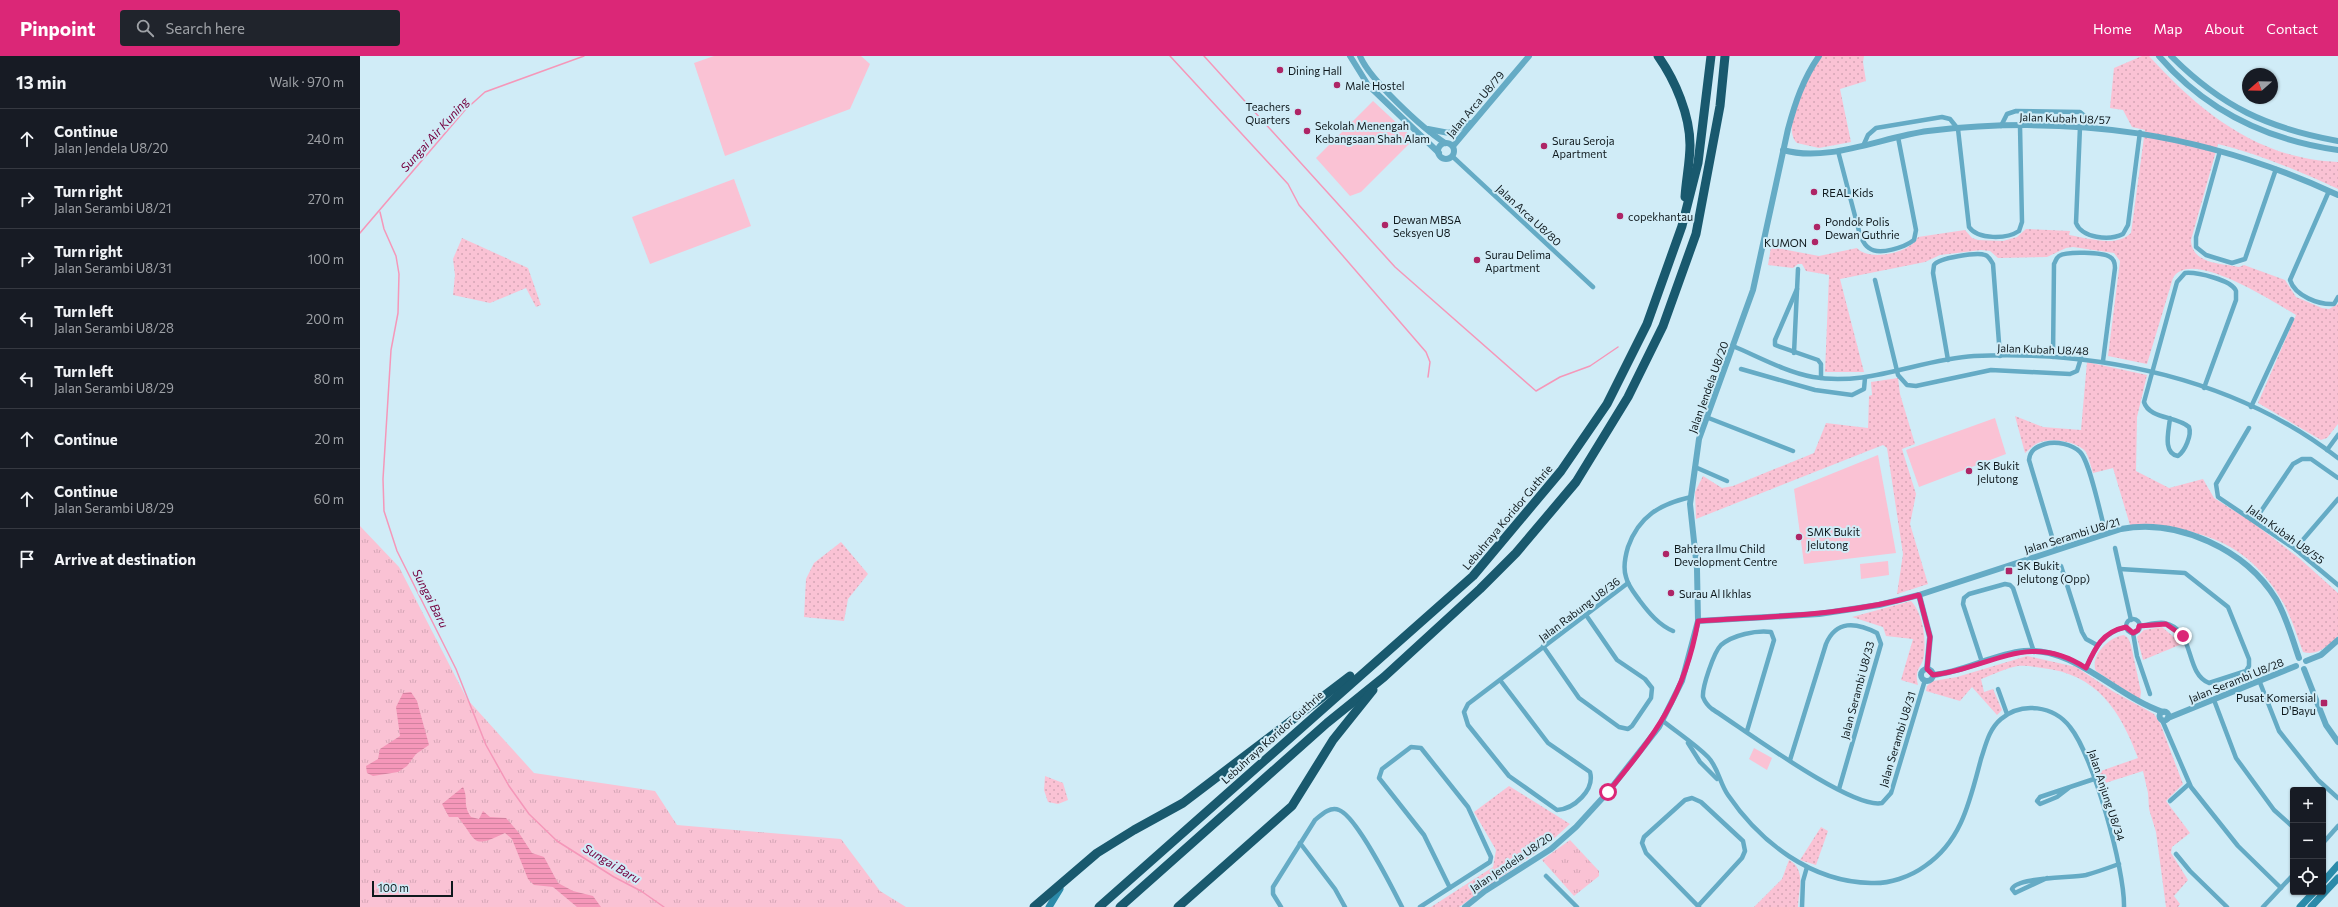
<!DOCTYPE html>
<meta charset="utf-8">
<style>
:root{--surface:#171b24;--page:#20242c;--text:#f1f3f6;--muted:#9ea1a6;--line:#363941;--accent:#db2777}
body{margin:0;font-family:Commissioner,sans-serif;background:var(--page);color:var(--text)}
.controls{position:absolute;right:12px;bottom:12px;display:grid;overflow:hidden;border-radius:4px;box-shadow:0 1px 3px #0004}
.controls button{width:36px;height:36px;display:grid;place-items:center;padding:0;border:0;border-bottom:1px solid var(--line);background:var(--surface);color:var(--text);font:20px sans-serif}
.compass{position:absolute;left:1882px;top:12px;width:36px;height:36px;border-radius:50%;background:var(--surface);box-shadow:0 1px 3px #0004;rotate:250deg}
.scale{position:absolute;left:12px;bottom:10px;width:81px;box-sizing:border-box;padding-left:4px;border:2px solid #0f191d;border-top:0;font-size:11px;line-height:14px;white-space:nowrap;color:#0f191d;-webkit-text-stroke:3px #d0ecf7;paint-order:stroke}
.stop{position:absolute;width:12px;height:12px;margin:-9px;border:3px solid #db2777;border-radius:50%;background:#fff}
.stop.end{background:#db2777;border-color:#fff;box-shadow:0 1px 4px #0008}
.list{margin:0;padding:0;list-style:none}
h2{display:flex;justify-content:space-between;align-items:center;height:52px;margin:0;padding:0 16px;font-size:17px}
h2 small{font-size:13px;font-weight:400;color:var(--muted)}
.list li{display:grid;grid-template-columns:26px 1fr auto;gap:12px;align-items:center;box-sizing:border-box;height:60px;padding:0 16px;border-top:1px solid var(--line)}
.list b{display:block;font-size:15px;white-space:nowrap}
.list p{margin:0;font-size:13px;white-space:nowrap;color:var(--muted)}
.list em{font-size:13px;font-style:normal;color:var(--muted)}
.icon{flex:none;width:22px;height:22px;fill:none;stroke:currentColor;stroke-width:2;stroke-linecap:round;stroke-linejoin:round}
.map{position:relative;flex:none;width:1978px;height:851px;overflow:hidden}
header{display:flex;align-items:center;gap:24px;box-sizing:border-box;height:56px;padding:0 20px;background:var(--accent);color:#fff}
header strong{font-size:19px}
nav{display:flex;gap:22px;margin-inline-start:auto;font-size:14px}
.search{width:280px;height:36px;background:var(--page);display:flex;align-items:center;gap:10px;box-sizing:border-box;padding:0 14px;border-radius:4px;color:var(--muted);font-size:15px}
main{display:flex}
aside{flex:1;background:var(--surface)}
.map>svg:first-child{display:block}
.grass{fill:url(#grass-tufts)}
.park{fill:url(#park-dots)}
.pitch{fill:#fac2d4}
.water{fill:url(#water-rules)}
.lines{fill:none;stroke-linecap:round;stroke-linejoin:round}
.stream{stroke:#f597b9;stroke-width:1.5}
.minor{stroke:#65abc5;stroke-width:4.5}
.tertiary{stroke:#65abc5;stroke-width:6}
.secondary{stroke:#2b8aa9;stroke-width:7}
.motorway{stroke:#19596e;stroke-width:9}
.route{stroke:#db2777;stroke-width:5}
.poi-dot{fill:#ae2566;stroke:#d0ecf7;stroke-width:1.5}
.labels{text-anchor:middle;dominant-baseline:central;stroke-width:4;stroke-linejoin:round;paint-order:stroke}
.poi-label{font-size:11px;fill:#0f191d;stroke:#d0ecf7;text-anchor:start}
.street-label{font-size:11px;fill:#0f191d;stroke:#d0ecf7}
.water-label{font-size:12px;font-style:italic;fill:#74003f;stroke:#d0ecf7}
</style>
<header>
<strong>Pinpoint</strong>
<div class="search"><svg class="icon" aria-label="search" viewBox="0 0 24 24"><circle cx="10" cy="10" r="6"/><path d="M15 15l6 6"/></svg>Search here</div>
<nav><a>Home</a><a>Map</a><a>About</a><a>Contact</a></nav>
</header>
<main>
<aside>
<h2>13 min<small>Walk · 970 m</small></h2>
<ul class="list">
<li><svg class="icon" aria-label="ahead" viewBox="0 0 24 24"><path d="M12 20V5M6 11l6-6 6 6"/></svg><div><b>Continue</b><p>Jalan Jendela U8/20</p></div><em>240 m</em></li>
<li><svg class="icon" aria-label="right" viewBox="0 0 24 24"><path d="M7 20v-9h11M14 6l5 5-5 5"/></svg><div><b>Turn right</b><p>Jalan Serambi U8/21</p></div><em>270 m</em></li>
<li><svg class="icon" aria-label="right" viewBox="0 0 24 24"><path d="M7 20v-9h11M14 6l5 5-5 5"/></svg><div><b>Turn right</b><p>Jalan Serambi U8/31</p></div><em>100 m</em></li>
<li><svg class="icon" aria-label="left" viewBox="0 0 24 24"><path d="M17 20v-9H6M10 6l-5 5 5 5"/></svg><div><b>Turn left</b><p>Jalan Serambi U8/28</p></div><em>200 m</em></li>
<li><svg class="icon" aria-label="left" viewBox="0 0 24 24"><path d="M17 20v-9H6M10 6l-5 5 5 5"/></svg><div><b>Turn left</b><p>Jalan Serambi U8/29</p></div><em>80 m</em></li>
<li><svg class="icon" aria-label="ahead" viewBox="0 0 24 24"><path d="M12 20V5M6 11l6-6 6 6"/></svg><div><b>Continue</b></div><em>20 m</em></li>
<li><svg class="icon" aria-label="ahead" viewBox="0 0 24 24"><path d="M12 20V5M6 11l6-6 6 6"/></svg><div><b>Continue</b><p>Jalan Serambi U8/29</p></div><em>60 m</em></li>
<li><svg class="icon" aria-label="arrive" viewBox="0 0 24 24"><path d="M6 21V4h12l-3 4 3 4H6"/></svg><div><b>Arrive at destination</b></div></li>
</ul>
</aside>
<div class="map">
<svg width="1978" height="851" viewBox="0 0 1978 851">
<defs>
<pattern id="grass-tufts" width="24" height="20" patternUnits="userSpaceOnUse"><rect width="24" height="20" fill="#fac2d4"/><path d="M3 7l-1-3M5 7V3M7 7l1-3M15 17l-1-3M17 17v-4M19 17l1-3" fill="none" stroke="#d5a6b6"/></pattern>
<pattern id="park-dots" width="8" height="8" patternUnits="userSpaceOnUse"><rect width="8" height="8" fill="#fac2d4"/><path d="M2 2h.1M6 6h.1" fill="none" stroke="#d5a6b6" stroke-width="1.8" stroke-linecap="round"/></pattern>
<pattern id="water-rules" width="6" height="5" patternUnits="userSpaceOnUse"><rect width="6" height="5" fill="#f597b9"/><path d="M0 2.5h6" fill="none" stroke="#d1829f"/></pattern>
</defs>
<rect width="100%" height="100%" fill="#d0ecf7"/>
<g class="grass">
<polygon points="0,470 39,511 107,643 174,717 295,735 317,769 481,783 520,835 546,851 0,851"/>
<polygon points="1210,784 1239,815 1239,820 1214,840 1182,804"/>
</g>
<g class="park">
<path d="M1462,0H1504L1503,6L1506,25L1480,33L1491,86L1459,92L1437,87C1420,70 1451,16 1462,0Z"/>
<path d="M1782,0H1789C1840,56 1898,103 1978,106V133C1939,115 1899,98 1858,88L1831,184C1832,208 1860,207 1879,211L1884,209L1925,224L1936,241L1962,252L1969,253L1978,248V368L1967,382L1961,384L1898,347L1936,259C1915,247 1830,191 1813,222L1787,308L1748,300L1760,205L1754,197L1713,191L1706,192L1687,201L1638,202L1630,195L1621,194L1580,199L1565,206L1480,223L1504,316H1465L1469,219L1446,215L1442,208H1438L1433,212L1408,209L1411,191L1459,200L1497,192C1509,206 1551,197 1558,181L1605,174L1612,182L1618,184L1643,185L1657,181L1666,173L1710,175L1709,179C1728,182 1756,192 1771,177L1785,74L1772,71L1763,54L1750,52L1754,12Z"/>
<polygon points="102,182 168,212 181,249 176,251 166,232 130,247 93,239 95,219 93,203"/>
<path d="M1727,306L1787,319L1777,361L1776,415L1809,432L1843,423L1854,442L1892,466L1939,502L1978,537V580C1968,590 1958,600 1943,596C1937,580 1932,563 1924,548C1888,484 1838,471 1770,469L1753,412L1733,417C1731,411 1729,402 1726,396C1717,385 1690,381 1678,387C1673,389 1669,394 1665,397L1655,360L1683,371L1721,374Z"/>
<polygon points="1538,322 1540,338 1555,388 1542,393 1556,438 1550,468 1568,528 1537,538 1543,498 1527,392 1523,389 1336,463 1335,436 1343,420 1362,432 1373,430 1454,397 1466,367 1508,372 1509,340 1512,339 1511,326"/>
<polygon points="481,486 508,518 488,543 484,565 444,561 446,523 454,507"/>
<path d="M1551,545C1563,558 1566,582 1564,599C1562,614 1554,610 1558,629L1541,624L1553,583L1526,580L1523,571L1492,561Z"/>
<polygon points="1802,571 1822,588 1783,604 1777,581 1784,574"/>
<path d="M1764,579L1768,582L1771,589L1781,636L1780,644L1736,615C1729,600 1750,580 1764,579Z"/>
<path d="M1667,600L1716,611L1754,636L1794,658L1800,667L1823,728L1806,745L1830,777L1812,791L1811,797L1828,824L1814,840L1820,848L1818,851H1806L1796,776L1789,753L1788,737L1783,715L1739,729L1735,717L1778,702C1760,654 1737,618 1682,612C1675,611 1666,609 1658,610C1646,612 1632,619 1621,623L1624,636L1633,633L1642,654L1637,659L1612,631L1600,645L1566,635L1567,630L1573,625L1597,621Z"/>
<polygon points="685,720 703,727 708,744 698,748 688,746 684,734"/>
<polygon points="1149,730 1210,768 1188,788 1099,851 1071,851 1133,811 1136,794 1114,756"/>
<polygon points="1461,771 1468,775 1456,809 1440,804"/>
<path d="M1429,804C1447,814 1438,834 1438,851H1394L1422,823Z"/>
</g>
<g class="pitch">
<polygon points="354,0 501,0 510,8 490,53 365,100 334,7"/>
<polygon points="1013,45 1054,83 1001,136 990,140 956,102"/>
<polygon points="374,123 391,170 290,208 272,161"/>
<polygon points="1635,362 1646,398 1559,431 1546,394"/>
<polygon points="1518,399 1536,497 1444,508 1434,433"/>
<polygon points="1528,505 1529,519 1501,523 1500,508"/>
<polygon points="1394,692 1412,702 1407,714 1389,703"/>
</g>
<g class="water">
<polygon points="51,636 57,645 69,689 56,698 47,710 38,716 13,720 7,717 6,710 18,703 20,693 40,680 36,651 43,637"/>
<path d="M103,731C109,744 102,747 111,761L119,763L123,755L130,761L146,762L159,777L172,797L184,801L198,827L213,835L233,840L241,851H217L193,831L174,829L168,823L152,783L145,777C111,793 118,786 98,761H89L82,748Z"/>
</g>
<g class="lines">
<g class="stream">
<polyline points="810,0 928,128 939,149 1066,296 1070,306 1068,321"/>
<polyline points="844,0 1035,211 1176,335 1200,321 1230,310 1258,291"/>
<polyline points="20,156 24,173 36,200 39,218 38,257 31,294 23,423 24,455 37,495 96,613 126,689 149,730 169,758 197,785 254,821 281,835 304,851"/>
<polyline points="0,177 105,54 125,36 224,0"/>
</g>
<g class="minor">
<polyline points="1641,70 1647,58 1656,55 1720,56 1726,61 1727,71"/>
<path d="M1720,71L1716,167C1722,182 1749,185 1763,178L1768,169L1780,76"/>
<path d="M1504,88L1508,79L1516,72L1582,61L1590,63L1598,73L1609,171C1618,184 1647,183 1659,175L1662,166L1660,70"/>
<path d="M1478,95L1500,179C1502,183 1504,189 1509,192C1519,200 1545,191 1554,184L1556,174L1538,81"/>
<polyline points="1860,95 1836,181 1836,191 1846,199 1872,207 1885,203 1916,113"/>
<polyline points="1092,100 1233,231"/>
<path d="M1969,135L1930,224C1935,240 1959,249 1974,248L1978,241"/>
<polyline points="1515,224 1538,319 1547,329 1556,330 1631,314 1710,318 1717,315 1721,302"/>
<polyline points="1437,233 1415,284 1415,289 1458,304 1461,308 1461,322"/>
<path d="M1373,290C1399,301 1426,316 1453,321C1508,331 1560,303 1614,300C1741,294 1876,323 1978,402"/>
<polyline points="1434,297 1438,213"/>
<path d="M1693,301L1694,208C1696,205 1696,202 1699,200C1706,195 1743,196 1750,201C1754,203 1755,207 1755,212L1743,305"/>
<path d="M1588,304L1573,217L1574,209C1578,202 1617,196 1625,199C1629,200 1631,205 1633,208L1640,300"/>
<polyline points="1381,313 1455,334 1492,339 1504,333 1505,322"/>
<polyline points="1891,351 1932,263"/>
<polyline points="1346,361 1433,395"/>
<path d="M1810,362C1809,374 1802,397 1818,400C1825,395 1832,379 1829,371C1817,360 1789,363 1784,346L1817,226L1825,217C1837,216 1872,224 1876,235V244L1844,332"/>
<polyline points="1889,372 1856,428 1858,441 1935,493 1978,529"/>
<polyline points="1967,394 1978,379"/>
<polyline points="1335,411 1367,425"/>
<polyline points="1895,464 1933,408 1942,403 1951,403 1978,422"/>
<polyline points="1755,492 1771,564"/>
<polyline points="1935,493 1978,443"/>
<path d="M1696,494L1669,404C1670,394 1676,391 1685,388C1696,385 1712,388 1720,396C1730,405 1741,462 1746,478"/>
<polyline points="1701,510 1722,576 1726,583 1737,589"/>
<path d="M1760,513L1825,517L1868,551L1889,603V610L1886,615L1849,627C1824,617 1836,573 1804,567C1796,566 1787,569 1779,570"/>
<circle cx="1773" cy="570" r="7"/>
<path d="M1313,575C1299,569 1289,557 1280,545C1275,538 1268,530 1266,521C1263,512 1265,501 1268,491C1279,460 1300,448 1331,441"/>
<polyline points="1773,577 1777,600 1790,638"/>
<polyline points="1183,590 1219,642 1259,671 1268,673 1272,670 1291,642 1292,632 1285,623 1257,604 1226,559"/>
<polyline points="1622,606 1603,548 1604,542 1609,538 1645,528 1650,529 1653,532 1674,596"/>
<path d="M1726,612C1735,592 1743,576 1766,571"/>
<path d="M1140,624L1188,687L1230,716C1235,734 1214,753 1197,754L1149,720L1108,669L1104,656L1108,648L1268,527"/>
<polyline points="1899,624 1919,675 1958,724 1978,742"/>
<polyline points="1638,633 1647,658"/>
<polyline points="1854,644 1876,702 1914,754 1933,771"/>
<polyline points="1802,664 1831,731 1878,790 1921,832"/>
<path d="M1303,665C1318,677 1335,688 1348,701C1358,711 1360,728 1368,739C1400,786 1451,826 1511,827C1529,828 1550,821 1565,810C1602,785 1610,744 1621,703C1626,688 1629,673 1641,663C1662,645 1694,650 1710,671C1733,699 1765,814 1764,851"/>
<path d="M1387,675L1414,584L1411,576C1396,574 1373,579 1361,589C1354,596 1342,631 1343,641C1345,646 1348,650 1352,653C1382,672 1492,754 1522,747L1531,737L1565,624"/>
<polyline points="1328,687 1340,706 1357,723"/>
<path d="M1430,704L1466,588C1476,564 1496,566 1517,577L1521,588L1479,733"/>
<polyline points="1710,731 1697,741 1680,748 1677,745 1680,741 1734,723"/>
<polyline points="1810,745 1829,728"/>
<polyline points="940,787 975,833 985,851"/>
<polyline points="1963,787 1978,770"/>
<polyline points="1816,798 1830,815 1867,851"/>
<polyline points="1186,820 1217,851"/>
<path d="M1687,822L1657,836L1655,837L1652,833C1656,821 1713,822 1726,819C1737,816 1748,812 1759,808"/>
<polyline points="1338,850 1382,802 1385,795 1383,785 1341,746 1332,742 1325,744 1284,781 1282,787 1286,797 1339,851"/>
<path d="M921,851L913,838V831L955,764C961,759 970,750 979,754C996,760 1033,833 1042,851"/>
<polyline points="1060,851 1130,806 1131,801 1108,751 1061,692 1051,691 1022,713 1019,722 1064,779 1090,832"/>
<polyline points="1442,851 1443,825 1447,811"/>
<polyline points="1903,851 1933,819"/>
</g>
<g class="tertiary">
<polyline points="990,0 1008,29 1079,97"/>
<path d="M1000,0C1010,24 1062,72 1085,87"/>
<path d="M1799,0C1846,55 1907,84 1978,94"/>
<path d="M1811,0C1862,51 1907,72 1978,85"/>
<polyline points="1068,73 1089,77 1110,67"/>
<circle cx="1086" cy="95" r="8"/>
<polyline points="1093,90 1169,0"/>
<path d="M1423,94C1468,107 1522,81 1568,75C1715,58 1844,77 1978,139"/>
<polyline points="1559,539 1570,581 1567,613"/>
<path d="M1338,565L1459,558L1519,549L1559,539L1761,473C1818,462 1886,494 1916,543C1927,562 1932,582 1939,602"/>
<polyline points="1946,605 1961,599 1978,584"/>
<polyline points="1944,613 1966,669 1978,686"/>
<circle cx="1567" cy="619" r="6"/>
<path d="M1573,619C1604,616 1633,598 1664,595C1713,590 1757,641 1803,656"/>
<circle cx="1804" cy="660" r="4.5"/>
<polyline points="1808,662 1936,610"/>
<path d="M1105,851L1125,835L1191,793L1216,771L1248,736L1299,671L1322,625L1338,565L1337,513L1330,448L1339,383L1393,234L1428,73C1435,47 1443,23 1459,0"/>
</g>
<g class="secondary">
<polyline points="1963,826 1978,809"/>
<polyline points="689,851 700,833"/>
<polyline points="1940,851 1954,836"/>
<polyline points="1951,851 1978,822"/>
</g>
<g class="motorway">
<path d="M1298,0C1315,24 1330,59 1330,89C1330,106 1326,124 1325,141"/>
<polyline points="674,851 737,797 774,774 823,747 990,620"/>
<polyline points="739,851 1113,520 1201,415 1247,348 1287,268 1322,170 1338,107 1351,0"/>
<polyline points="760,851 967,667 1024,621 1120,533 1156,497 1216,426 1268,341 1303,270 1336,178 1360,50 1365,0"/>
<polyline points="818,851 932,750 973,684 1013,634"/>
</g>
</g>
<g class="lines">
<path class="route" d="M1248,736C1295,679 1325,640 1338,565C1413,560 1486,560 1559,539L1570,581L1567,613L1573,619C1630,613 1668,574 1726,612C1735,592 1742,576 1766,571L1773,577L1778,574L1779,570L1806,568L1823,580"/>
</g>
<g class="poi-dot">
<circle cx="920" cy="14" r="4"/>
<circle cx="977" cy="29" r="4"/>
<circle cx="938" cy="56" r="4"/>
<circle cx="947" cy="75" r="4"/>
<circle cx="1184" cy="90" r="4"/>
<circle cx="1454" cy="136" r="4"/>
<circle cx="1260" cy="160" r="4"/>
<circle cx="1025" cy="169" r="4"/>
<circle cx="1457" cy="171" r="4"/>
<circle cx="1455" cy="186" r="4"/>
<circle cx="1117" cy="204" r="4"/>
<circle cx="1609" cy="415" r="4"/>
<circle cx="1439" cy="481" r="4"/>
<circle cx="1306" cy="498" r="4"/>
<rect x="1645" y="511" width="8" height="8" rx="2"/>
<circle cx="1311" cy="537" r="4"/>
<rect x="1960" y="643" width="8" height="8" rx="2"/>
</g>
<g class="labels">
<g class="poi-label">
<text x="928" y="14">Dining Hall</text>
<text x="985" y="29">Male Hostel</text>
<text x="930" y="50" text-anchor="end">Teachers<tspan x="930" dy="13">Quarters</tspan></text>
<text x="955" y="69">Sekolah Menengah<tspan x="955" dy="13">Kebangsaan Shah Alam</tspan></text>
<text x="1192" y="84">Surau Seroja<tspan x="1192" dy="13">Apartment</tspan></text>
<text x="1462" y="136">REAL Kids</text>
<text x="1268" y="160">copekhantau</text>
<text x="1033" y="163">Dewan MBSA<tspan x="1033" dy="13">Seksyen U8</tspan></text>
<text x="1465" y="165">Pondok Polis<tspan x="1465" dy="13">Dewan Guthrie</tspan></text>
<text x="1447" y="186" text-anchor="end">KUMON</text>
<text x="1125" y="198">Surau Delima<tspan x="1125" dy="13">Apartment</tspan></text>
<text x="1617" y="409">SK Bukit<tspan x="1617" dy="13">Jelutong</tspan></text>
<text x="1447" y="475">SMK Bukit<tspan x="1447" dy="13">Jelutong</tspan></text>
<text x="1314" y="492">Bahtera Ilmu Child<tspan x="1314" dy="13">Development Centre</tspan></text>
<text x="1657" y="509">SK Bukit<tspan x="1657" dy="13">Jelutong (Opp)</tspan></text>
<text x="1319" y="537">Surau Al Ikhlas</text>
<text x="1956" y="641" text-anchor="end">Pusat Komersial<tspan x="1956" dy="13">D'Bayu</tspan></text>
</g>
<g class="street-label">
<text transform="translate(1115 48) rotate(-50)">Jalan Arca U8/79</text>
<text transform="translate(1705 62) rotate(2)">Jalan Kubah U8/57</text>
<text transform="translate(1169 159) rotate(43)">Jalan Arca U8/80</text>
<text transform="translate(1683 293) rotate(2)">Jalan Kubah U8/48</text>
<text transform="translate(1348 331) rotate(-70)">Jalan Jendela U8/20</text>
<text transform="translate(1147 461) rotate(-50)">Lebuhraya Koridor Guthrie</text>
<text transform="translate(1926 478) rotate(36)">Jalan Kubah U8/55</text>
<text transform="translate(1712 479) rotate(-17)">Jalan Serambi U8/21</text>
<text transform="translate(1219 553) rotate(-37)">Jalan Rabung U8/36</text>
<text transform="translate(1876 624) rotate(-22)">Jalan Serambi U8/28</text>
<text transform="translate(1497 634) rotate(-75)">Jalan Serambi U8/33</text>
<text transform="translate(912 681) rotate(-42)">Lebuhraya Koridor Guthrie</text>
<text transform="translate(1537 683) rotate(-73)">Jalan Serambi U8/31</text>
<text transform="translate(1747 739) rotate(72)">Jalan Anjung U8/34</text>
<text transform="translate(1151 806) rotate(-34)">Jalan Jendela U8/20</text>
</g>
<g class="water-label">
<text transform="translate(74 78) rotate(-48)">Sungai Air Kuning</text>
<text transform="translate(71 542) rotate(63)">Sungai Baru</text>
<text transform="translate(252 807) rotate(31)">Sungai Baru</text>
</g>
</g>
</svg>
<div class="controls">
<button>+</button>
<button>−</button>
<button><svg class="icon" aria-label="locate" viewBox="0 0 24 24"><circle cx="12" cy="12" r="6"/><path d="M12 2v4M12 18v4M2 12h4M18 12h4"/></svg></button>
</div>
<svg class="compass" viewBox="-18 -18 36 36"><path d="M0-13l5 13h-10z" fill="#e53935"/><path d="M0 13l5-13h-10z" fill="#9ea1a6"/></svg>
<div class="scale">100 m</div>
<div class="stop" style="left:1248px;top:736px"></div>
<div class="stop end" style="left:1823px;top:580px"></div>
</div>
</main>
